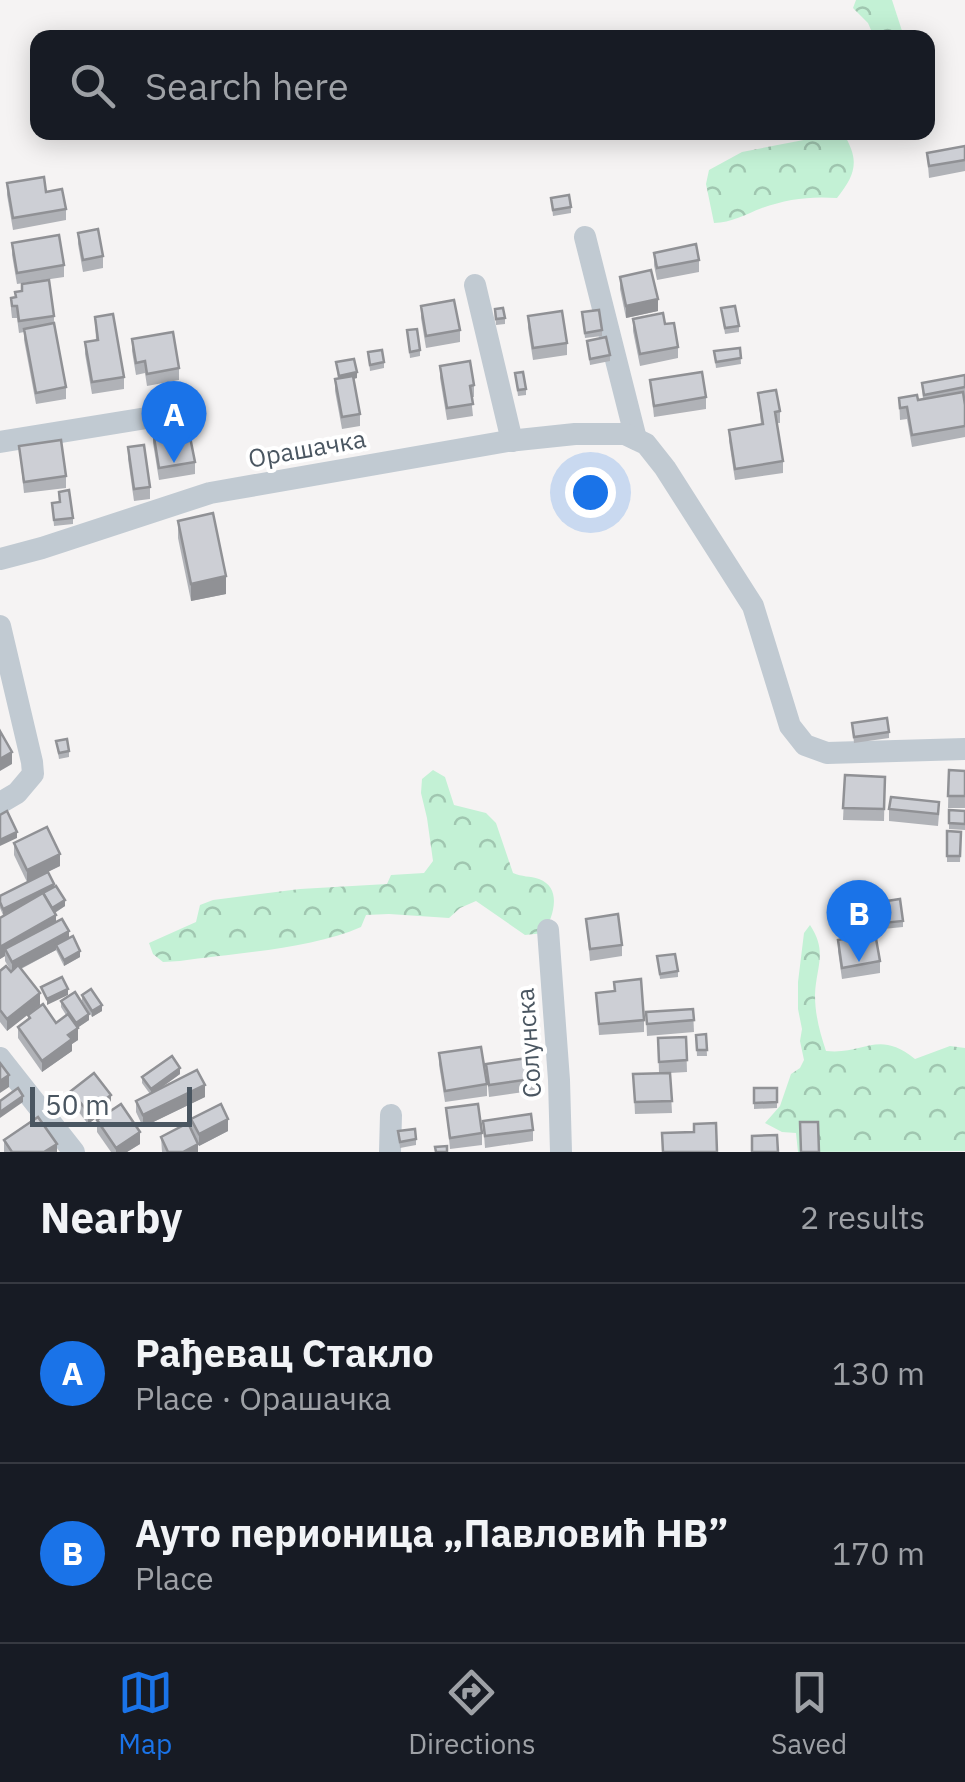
<!DOCTYPE html>
<meta charset="utf-8">
<style>
:root{--surface:#171b24;--page:#242831;--text:#f1f3f6;--muted:#9ea1a6;--line:#363941;--accent:#1a73e8}
body{margin:0;font-family:"IBM Plex Sans",sans-serif;background:var(--page);color:var(--text)}
.scale{position:absolute;left:30px;bottom:25px;width:162px;box-sizing:border-box;padding-left:10px;border:5px solid #4a5661;border-top:0;font-size:28px;line-height:35px;white-space:nowrap;color:#4a5661;-webkit-text-stroke:8px #fff;paint-order:stroke}
.you{position:absolute;left:590px;top:492px;width:35px;height:35px;margin:-25px;border:8px solid #fff;border-radius:50%;background:#1a73e8;box-shadow:0 0 0 15px #1a73e833}
.badge{display:grid;place-items:center;width:65px;height:65px;border-radius:50%;background:var(--accent);color:#fff;font-size:32px;font-weight:700}
.pin{position:absolute;translate:-50% -82px;filter:drop-shadow(0 2px 5px #0008)}
.pin::after{content:'';position:absolute;top:52px;width:35px;height:30px;background:inherit;clip-path:polygon(0 0,100% 0,50% 100%)}
.list{margin:0;padding:0;list-style:none}
h2{display:flex;justify-content:space-between;align-items:center;height:130px;margin:0;padding:0 40px;font-size:42px}
h2 small{font-size:32px;font-weight:400;color:var(--muted)}
.list li{display:grid;grid-template-columns:65px 1fr auto;gap:30px;align-items:center;box-sizing:border-box;height:180px;padding:0 40px;border-top:2px solid var(--line)}
.list b{display:block;font-size:38px;white-space:nowrap}
.list p{margin:0;font-size:32px;white-space:nowrap;color:var(--muted)}
.list em{font-size:32px;font-style:normal;color:var(--muted)}
.icon{flex:none;width:55px;height:55px;fill:none;stroke:currentColor;stroke-width:2;stroke-linecap:round;stroke-linejoin:round}
.map{position:relative;flex:none;width:965px;height:1152px;overflow:hidden}
.search{position:absolute;background:var(--surface);box-shadow:0 5px 25px #0003;left:30px;right:30px;top:30px;height:110px;display:flex;align-items:center;gap:25px;box-sizing:border-box;padding:0 35px;border-radius:20px;color:var(--muted);font-size:38px}
.sheet{height:490px;background:var(--surface)}
nav{display:flex;justify-content:space-around;align-items:center;box-sizing:border-box;height:140px;border-top:2px solid var(--line);background:var(--surface);font-size:28px;color:var(--muted)}
nav a{display:grid;justify-items:center;gap:5px}
nav .on{color:var(--accent)}
.map>svg:first-child{display:block}
.forest{fill:url(#forest-crowns)}
.lines{fill:none;stroke-linecap:round;stroke-linejoin:round}
.minor{stroke:#c1cad2;stroke-width:22}
.wall{fill:#b0b2b7}
.shaded-wall{fill:#909195}
.building{fill:#cdcfd5;stroke:#909195;stroke-width:2.5}
.labels{text-anchor:middle;dominant-baseline:central;stroke-width:8;stroke-linejoin:round;paint-order:stroke}
.street-label{font-size:25px;fill:#4a5661;stroke:#fff}
</style>
<div class="map">
<svg width="965" height="1152" viewBox="0 0 965 1152">
<defs>
<pattern id="forest-crowns" width="20" height="18" patternUnits="userSpaceOnUse" patternTransform="scale(2.5)"><rect width="20" height="18" fill="#c3f1d5"/><path d="M2 6a3 3 0 1 1 6 0M12 15a3 3 0 1 1 6 0" fill="none" stroke="#a0c6b0"/></pattern>
</defs>
<rect width="100%" height="100%" fill="#f5f3f3"/>
<g class="forest">
<polygon points="856,0 892,0 904,37 874,37 868,23 853,8"/>
<path d="M840,133H843C860,160 856,174 837,198C810,196 787,199 762,208C746,214 731,223 714,223L706,184L709,170L742,152Z"/>
<path d="M433,770L445,777L454,805L486,813L496,823L513,873C522,877 530,876 539,879C563,888 553,917 544,933L525,935L476,901L460,908L449,918L389,914L366,915L361,927C311,949 236,953 180,961L163,962L153,954L149,943L196,922L200,905L213,900L300,889L387,884L391,875L424,873L433,861L427,818L421,793L422,779Z"/>
<path d="M810,925C828,952 816,967 815,995C815,1015 820,1033 826,1051C866,1055 877,1029 915,1059L950,1046L965,1048V1151L798,1152L796,1133L782,1132L765,1123L780,1106L791,1074L800,1068L804,1060L800,1041L802,1029L798,1009V982L804,933Z"/>
</g>
<g class="lines">
<g class="minor">
<polyline points="585,237 636,439"/>
<polyline points="475,285 512,441"/>
<polyline points="0,442 165,415"/>
<polyline points="0,559 42,548 210,493 508,441 575,434 625,434 646,444 665,468 753,606 790,726 805,745 827,753 965,749"/>
<polyline points="0,626 32,762 33,774 17,793 0,803"/>
<polyline points="548,930 559,1080 561,1152"/>
<polyline points="0,1058 74,1152"/>
<polyline points="390,1152 391,1115"/>
</g>
</g>
<g class="wall">
<polygon points="965,146 965,171 929,178 927,153"/>
<polygon points="7,183 46,192 66,209 66,220 13,230 7,195"/>
<polygon points="551,198 571,207 571,213 553,216"/>
<polygon points="78,233 103,256 103,268 83,272 78,244"/>
<polygon points="12,243 64,265 64,277 17,284 12,255"/>
<polygon points="654,253 699,260 699,272 657,280 654,265"/>
<polygon points="620,277 658,311 626,318 620,289"/>
<polygon points="22,284 54,316 54,325 66,387 66,399 36,404 24,340 24,332 19,333 17,318 12,318 11,309 11,298 15,297 22,291"/>
<polygon points="421,306 460,330 460,342 426,348 421,318"/>
<polygon points="721,308 739,326 739,332 725,334"/>
<polygon points="495,309 505,318 505,324 496,325"/>
<polygon points="582,312 602,330 602,336 585,338"/>
<polygon points="528,316 567,343 567,355 533,360 528,328"/>
<polygon points="95,317 124,377 124,389 92,394 85,354 85,342 96,340"/>
<polygon points="633,319 665,324 678,347 678,358 640,366 633,331"/>
<polygon points="407,330 420,350 420,356 410,358"/>
<polygon points="132,339 179,368 179,380 147,386 145,373 136,375 132,351"/>
<polygon points="587,341 610,355 610,361 590,365"/>
<polygon points="740,348 741,364 716,368 714,351"/>
<polygon points="368,352 384,362 384,368 370,371"/>
<polygon points="336,362 357,378 353,379 360,414 360,426 342,429 335,391 335,379 338,378"/>
<polygon points="440,366 474,385 474,397 471,397 473,416 447,420 440,378"/>
<polygon points="515,373 526,389 526,395 518,396"/>
<polygon points="965,375 965,437 912,447 907,419 900,420 899,398 923,400 922,383"/>
<polygon points="650,380 706,397 706,409 654,417"/>
<polygon points="758,393 780,411 780,423 777,423 783,461 783,473 735,480 729,441 729,430 761,425"/>
<polygon points="153,431 172,440 195,462 195,474 159,480 153,443"/>
<polygon points="19,446 66,476 66,488 24,493"/>
<polygon points="128,447 150,487 150,499 134,501 128,459"/>
<polygon points="52,503 73,518 73,524 54,526"/>
<polygon points="178,521 226,594 191,601 178,538"/>
<polygon points="852,723 889,732 889,738 854,743"/>
<polygon points="56,741 69,751 69,757 59,759"/>
<polygon points="949,770 965,771 965,808 948,808"/>
<polygon points="845,775 885,777 884,821 843,820"/>
<polygon points="889,809 939,814 938,826 889,821"/>
<polygon points="949,810 965,811 965,830 949,829"/>
<polygon points="947,831 961,832 960,862 947,862"/>
<polygon points="14,843 60,866 27,882 14,855"/>
<polygon points="54,887 65,906 55,913 56,922 80,957 64,966 56,950 21,969 40,1005 7,1031 0,1022 0,971 11,971 5,961 5,956 0,959 0,918 19,907 3,915 0,908 0,896"/>
<polygon points="880,908 903,921 903,927 883,929"/>
<polygon points="586,919 622,945 622,956 590,961"/>
<polygon points="838,940 880,961 880,973 842,979 838,951"/>
<polygon points="657,956 678,971 678,977 660,979"/>
<polygon points="596,993 644,1020 644,1032 599,1035"/>
<polygon points="82,995 102,1011 92,1017 82,1001"/>
<polygon points="61,1001 89,1020 78,1027 78,1040 72,1044 72,1051 42,1072 18,1038 18,1027 28,1019 28,1015 56,1023 66,1015 61,1007"/>
<polygon points="693,1009 694,1032 647,1036 646,1012"/>
<polygon points="706,1034 707,1056 697,1056 696,1035"/>
<polygon points="686,1037 687,1072 670,1073 672,1113 635,1114 633,1074 659,1073 658,1038"/>
<polygon points="439,1053 487,1084 487,1096 445,1102 439,1065"/>
<polygon points="486,1064 538,1078 538,1090 489,1097"/>
<polygon points="180,1074 158,1090 205,1097 143,1127 136,1112 136,1101 150,1094 142,1083 142,1077"/>
<polygon points="754,1088 777,1088 777,1108 754,1109"/>
<polygon points="71,1091 111,1107 88,1124 71,1102"/>
<polygon points="446,1108 482,1133 482,1145 450,1149"/>
<polygon points="191,1119 228,1131 199,1146 198,1144 198,1152 162,1152 161,1137 191,1130"/>
<polygon points="97,1120 140,1144 127,1152 111,1152 97,1132"/>
<polygon points="483,1121 533,1130 533,1141 485,1148"/>
<polygon points="398,1131 416,1139 416,1145 400,1148"/>
<polygon points="4,1140 57,1152 4,1152"/>
</g>
<g class="shaded-wall">
<polygon points="658,299 658,311 626,318 626,306"/>
<polygon points="357,372 357,378 339,382 339,376"/>
<polygon points="226,576 226,594 191,601 191,584"/>
<polygon points="12,752 12,764 0,771 0,759"/>
<polygon points="17,832 17,838 0,846 0,840"/>
<polygon points="60,854 60,866 27,882 27,870"/>
<polygon points="54,884 54,890 3,915 3,909"/>
<polygon points="65,900 65,906 51,915 51,909"/>
<polygon points="56,915 56,927 5,949 5,956 0,959 0,947"/>
<polygon points="69,931 69,943 56,945 56,950 12,973 12,962"/>
<polygon points="80,951 80,957 64,966 64,960"/>
<polygon points="68,989 68,995 47,1005 47,999"/>
<polygon points="40,993 40,1005 7,1031 7,1019"/>
<polygon points="102,1005 102,1011 92,1017 92,1011"/>
<polygon points="89,1014 89,1020 76,1029 76,1023"/>
<polygon points="78,1028 78,1040 72,1044 72,1051 42,1072 42,1061 68,1035"/>
<polygon points="180,1068 180,1074 151,1095 151,1089"/>
<polygon points="9,1075 9,1087 0,1093 0,1081"/>
<polygon points="205,1085 205,1097 143,1127 143,1115"/>
<polygon points="111,1095 111,1107 88,1124 88,1112"/>
<polygon points="23,1096 23,1102 0,1118 0,1112"/>
<polygon points="228,1119 228,1131 199,1146 199,1134"/>
<polygon points="140,1132 140,1144 127,1152 116,1152 116,1148"/>
<polygon points="57,1144 57,1152 44,1152"/>
<polygon points="198,1144 198,1152 183,1152"/>
</g>
<g class="building">
<polygon points="965,146 965,160 929,166 927,153"/>
<polygon points="44,177 46,192 62,189 66,209 13,218 7,183"/>
<polygon points="569,195 571,207 553,210 551,198"/>
<polygon points="98,229 103,256 83,260 78,233"/>
<polygon points="59,235 64,265 17,273 12,243"/>
<polygon points="696,244 699,260 657,268 654,253"/>
<polygon points="651,270 658,299 626,306 620,277"/>
<polygon points="49,280 54,316 19,321 17,306 12,306 11,298 16,297 15,292 22,291 22,284"/>
<polygon points="454,300 460,330 426,336 421,306"/>
<polygon points="735,306 739,326 725,328 721,308"/>
<polygon points="503,308 505,318 496,319 495,309"/>
<polygon points="599,310 602,330 585,333 582,312"/>
<polygon points="562,311 567,343 533,348 528,316"/>
<polygon points="663,313 665,324 674,323 678,347 640,354 633,319"/>
<polygon points="113,314 124,377 92,382 85,342 98,340 95,317"/>
<polygon points="54,323 66,387 36,393 24,329"/>
<polygon points="417,329 420,350 410,352 407,330"/>
<polygon points="173,332 179,368 147,374 145,361 136,363 132,339"/>
<polygon points="606,337 610,355 590,359 587,341"/>
<polygon points="740,348 741,358 716,362 714,351"/>
<polygon points="382,350 384,362 370,365 368,352"/>
<polygon points="354,359 357,372 339,376 336,362"/>
<polygon points="470,361 474,385 470,386 473,404 447,408 440,366"/>
<polygon points="523,372 526,389 518,390 515,373"/>
<polygon points="702,372 706,397 654,406 650,380"/>
<polygon points="965,375 965,387 924,395 922,383"/>
<polygon points="353,376 360,414 342,417 335,379"/>
<polygon points="776,390 780,411 775,412 783,461 735,469 729,430 763,424 758,393"/>
<polygon points="963,392 965,405 965,426 912,435 907,407 900,408 899,398 917,395 918,400"/>
<polygon points="170,428 172,440 190,437 195,462 159,468 153,431"/>
<polygon points="61,440 66,476 24,482 19,446"/>
<polygon points="144,445 150,487 134,489 128,447"/>
<polygon points="69,490 73,518 54,520 52,503 60,502 59,492"/>
<polygon points="213,513 226,576 191,584 178,521"/>
<polygon points="887,718 889,732 854,737 852,723"/>
<polygon points="0,731 12,752 0,759"/>
<polygon points="67,739 69,751 59,753 56,741"/>
<polygon points="949,770 965,771 965,796 948,796"/>
<polygon points="845,775 885,777 884,809 843,808"/>
<polygon points="891,797 939,802 938,814 889,809"/>
<polygon points="949,810 965,811 965,824 949,823"/>
<polygon points="7,811 17,832 0,840 0,815"/>
<polygon points="47,827 60,854 27,870 14,843"/>
<polygon points="947,831 961,832 960,856 947,856"/>
<polygon points="48,872 54,884 3,909 0,902 0,896"/>
<polygon points="56,886 65,900 52,908 43,893"/>
<polygon points="43,893 56,915 0,947 0,918"/>
<polygon points="900,899 903,921 883,923 880,902"/>
<polygon points="618,914 622,945 590,949 586,919"/>
<polygon points="62,919 69,931 12,962 5,949"/>
<polygon points="875,933 880,961 842,968 838,940"/>
<polygon points="73,936 80,951 64,960 56,945"/>
<polygon points="675,954 678,971 660,974 657,956"/>
<polygon points="18,965 40,993 7,1019 0,1010 0,971 6,966 11,972"/>
<polygon points="62,977 68,989 47,999 41,987"/>
<polygon points="641,979 644,1020 599,1024 596,993 615,991 614,982"/>
<polygon points="91,989 102,1005 92,1011 82,995"/>
<polygon points="75,992 89,1014 76,1023 61,1001"/>
<polygon points="43,1004 56,1023 68,1014 78,1028 68,1035 72,1039 42,1061 18,1027 30,1018 28,1015"/>
<polygon points="693,1009 694,1020 647,1024 646,1012"/>
<polygon points="706,1034 707,1050 697,1050 696,1035"/>
<polygon points="686,1037 687,1060 659,1062 658,1038"/>
<polygon points="481,1047 487,1084 445,1091 439,1053"/>
<polygon points="172,1056 180,1068 151,1089 142,1077"/>
<polygon points="535,1057 538,1078 489,1085 486,1064"/>
<polygon points="0,1063 9,1075 0,1081"/>
<polygon points="197,1070 205,1085 143,1115 136,1101"/>
<polygon points="94,1073 111,1095 88,1112 71,1091"/>
<polygon points="670,1073 672,1101 635,1102 633,1074"/>
<polygon points="18,1088 23,1096 0,1112 0,1101"/>
<polygon points="754,1088 777,1088 777,1102 754,1103"/>
<polygon points="121,1104 140,1132 116,1148 97,1120"/>
<polygon points="221,1104 228,1119 199,1134 191,1119"/>
<polygon points="478,1104 482,1133 450,1138 446,1108"/>
<polygon points="531,1114 533,1130 485,1136 483,1121"/>
<polygon points="38,1117 57,1144 44,1152 12,1152 4,1140"/>
<polygon points="800,1122 818,1122 819,1152 801,1152"/>
<polygon points="188,1123 198,1144 183,1152 168,1152 161,1137"/>
<polygon points="716,1123 717,1152 663,1152 662,1133 694,1132 694,1124"/>
<polygon points="415,1129 416,1139 400,1142 398,1131"/>
<polygon points="777,1135 778,1152 752,1152 752,1136"/>
<polygon points="447,1146 447,1152 436,1152 435,1147"/>
</g>
<g class="labels">
<g class="street-label">
<text transform="translate(307 448) rotate(-10)">Орашачка</text>
<text transform="translate(528 1043) rotate(-94)">Солунска</text>
</g>
</g>
</svg>
<div class="scale">50 m</div>
<div class="you"></div>
<div class="pin badge" style="left:174px;top:463px">A</div>
<div class="pin badge" style="left:859px;top:962px">B</div>
<div class="search"><svg class="icon" aria-label="search" viewBox="0 0 24 24"><circle cx="10" cy="10" r="6"/><path d="M15 15l6 6"/></svg>Search here</div>
</div>
<section class="sheet">
<h2>Nearby<small>2 results</small></h2>
<ul class="list">
<li><span class="badge">A</span><div><b>Рађевац Стакло</b><p>Place · Орашачка</p></div><em>130 m</em></li>
<li><span class="badge">B</span><div><b>Ауто перионица „Павловић НВ”</b><p>Place</p></div><em>170 m</em></li>
</ul>
</section>
<nav>
<a class="on"><svg class="icon" aria-label="map" viewBox="0 0 24 24"><path d="M3 6l6-2 6 2 6-2v14l-6 2-6-2-6 2zM9 4v14M15 6v14"/></svg>Map</a>
<a><svg class="icon" aria-label="directions" viewBox="0 0 24 24"><path d="M12 3l9 9-9 9-9-9zM9 14v-3h6M13 9l2 2-2 2"/></svg>Directions</a>
<a><svg class="icon" aria-label="saved" viewBox="0 0 24 24"><path d="M7 4h10v16l-5-4-5 4z"/></svg>Saved</a>
</nav>
